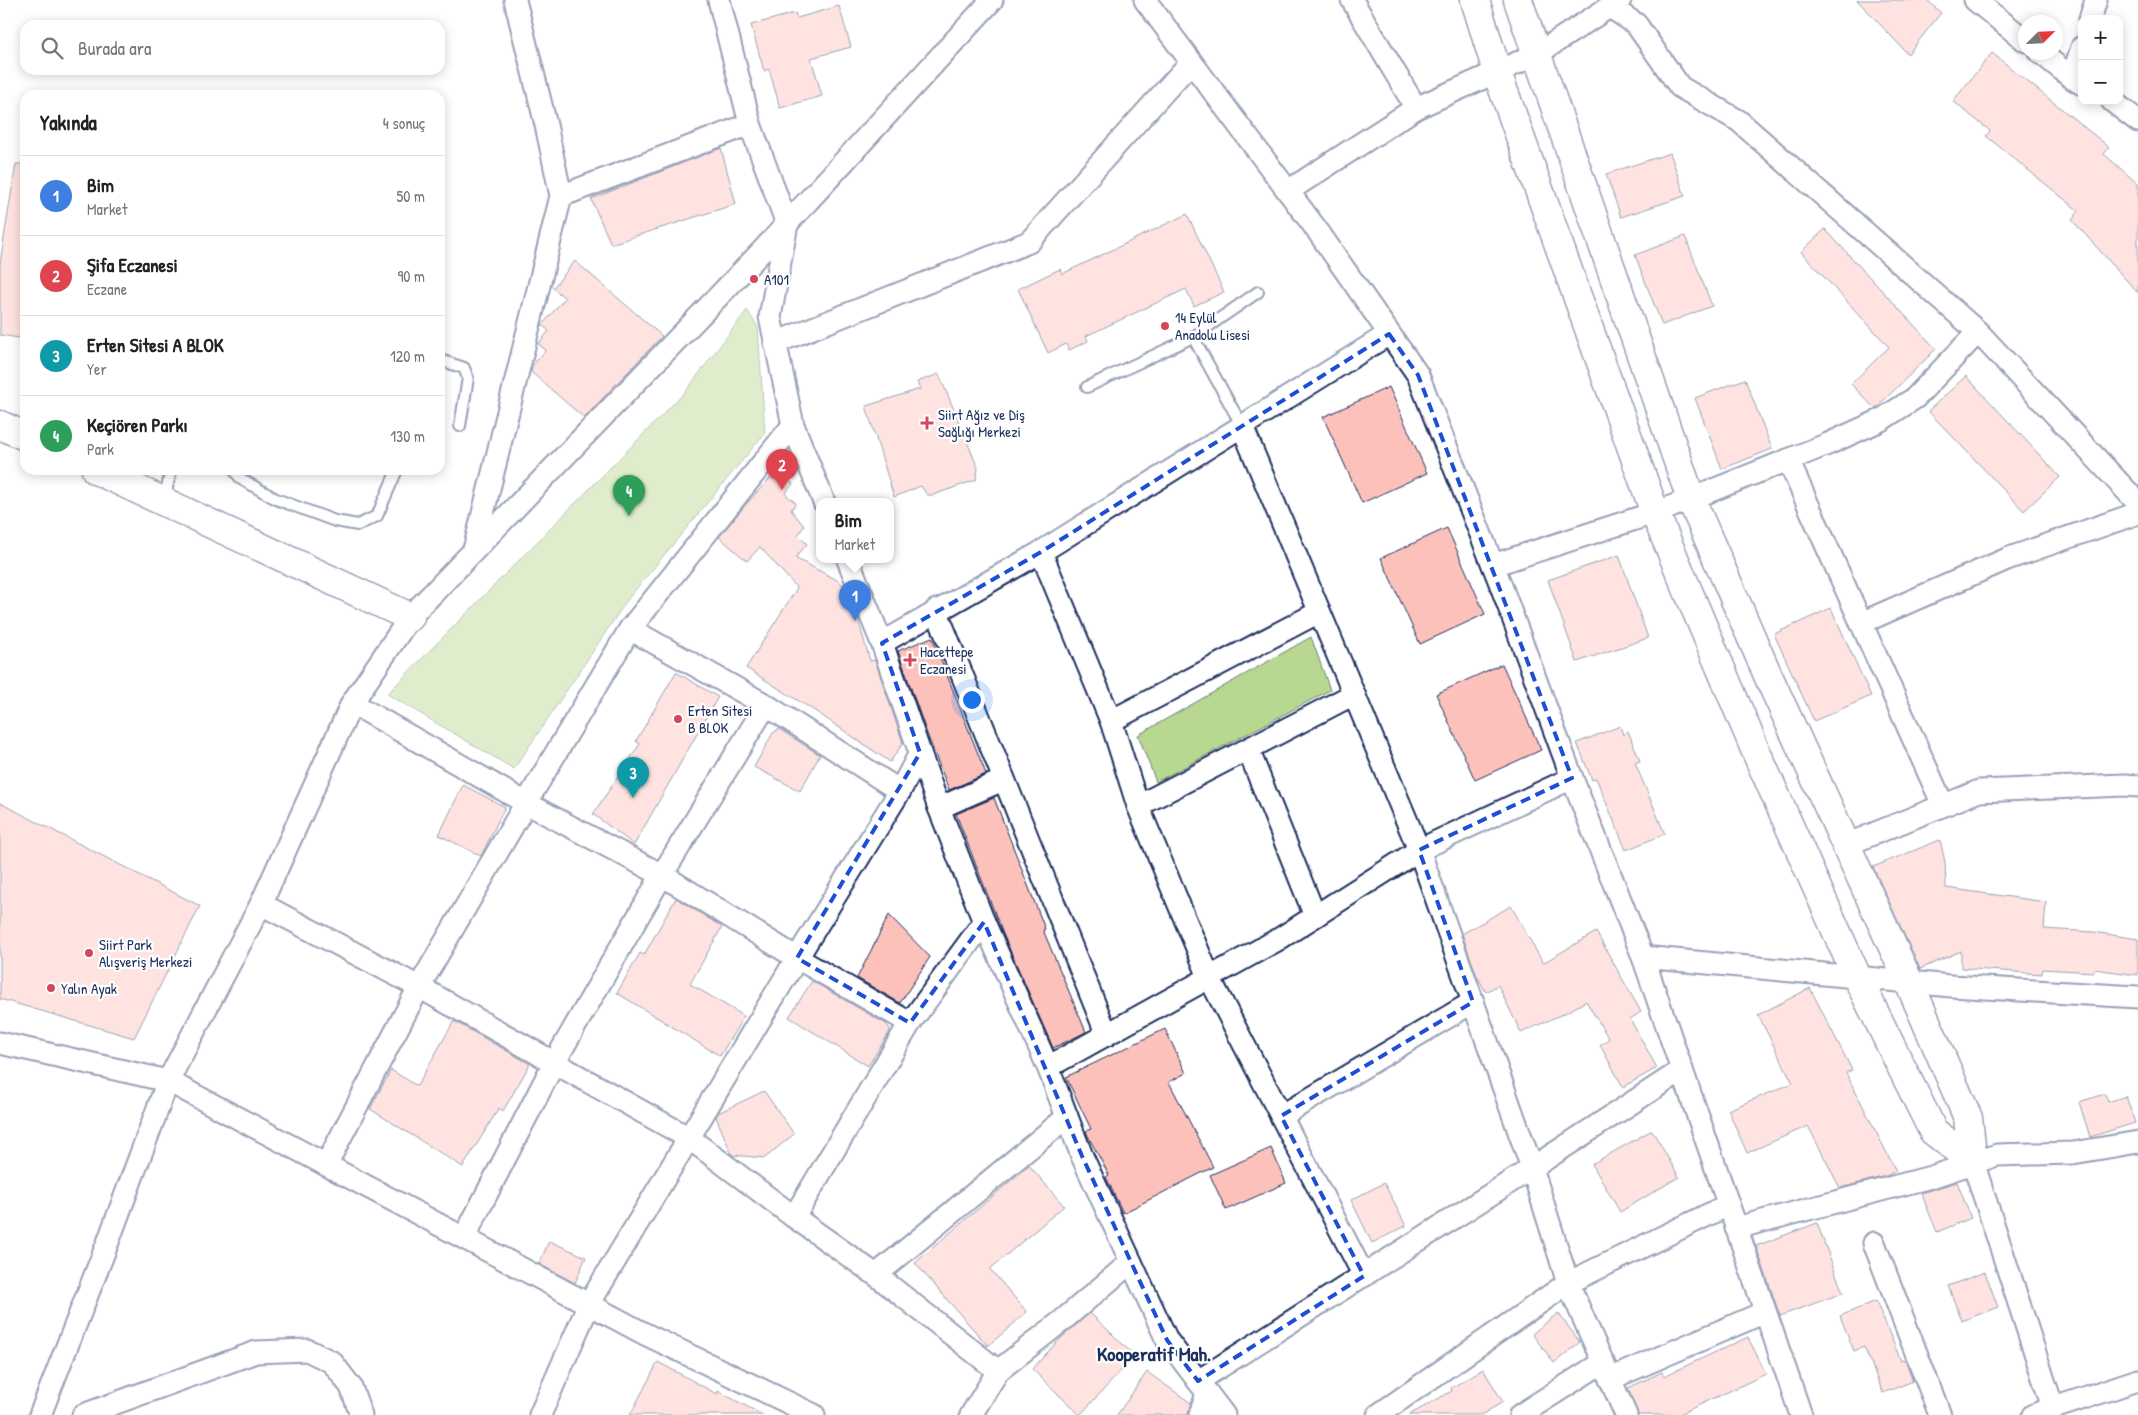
<!DOCTYPE html>
<html lang="tr">
<meta charset="utf-8">
<style>
:root{--surface:#fff;--page:#f2f2f2;--text:#222;--muted:#767676;--line:#e0e0e0;--accent:#ea580c}
body{margin:0;font-family:"Patrick Hand",sans-serif;background:var(--page);color:var(--text)}
.controls{position:absolute;right:15px;top:15px;display:grid;overflow:hidden;border-radius:10px;box-shadow:0 2px 12px #0003}
.controls button{width:45px;height:45px;display:grid;place-items:center;padding:0;border:0;border-bottom:1px solid var(--line);background:var(--surface);color:var(--text);font:25px sans-serif}
.compass{position:absolute;left:2018px;top:15px;width:45px;height:45px;border-radius:50%;background:var(--surface);box-shadow:0 2px 12px #0003;rotate:66deg}
.you{position:absolute;left:971px;top:699px;width:18px;height:18px;margin:-12px;border:4px solid #fff;border-radius:50%;background:#1a73e8;box-shadow:0 0 0 8px #1a73e833}
.badge{display:grid;place-items:center;width:32px;height:32px;border-radius:50%;background:var(--accent);color:#fff;font-size:16px;font-weight:700}
.pin{position:absolute;translate:-50% -41px;filter:drop-shadow(0 1px 2px #0008)}
.pin::after{content:'';position:absolute;top:26px;width:18px;height:15px;background:inherit;clip-path:polygon(0 0,100% 0,50% 100%)}
.popup{position:absolute;left:816px;top:498px;width:78px;height:65px;box-sizing:border-box;display:grid;place-content:center;border-radius:10px;background:var(--surface);filter:drop-shadow(0 1px 4px #0005);font-size:16px;white-space:nowrap;color:var(--muted)}
.popup b{font-size:19px;color:var(--text)}
.popup::after{content:'';position:absolute;left:50%;top:100%;margin-left:-10px;border:10px solid transparent;border-top-color:var(--surface)}
.list{margin:0;padding:0;list-style:none}
h2{display:flex;justify-content:space-between;align-items:center;height:65px;margin:0;padding:0 20px;font-size:21px}
h2 small{font-size:16px;font-weight:400;color:var(--muted)}
.list li{display:grid;grid-template-columns:32px 1fr auto;gap:15px;align-items:center;box-sizing:border-box;height:80px;padding:0 20px;border-top:1px solid var(--line)}
.list b{display:block;font-size:19px;white-space:nowrap}
.list p{margin:0;font-size:16px;white-space:nowrap;color:var(--muted)}
.list em{font-size:16px;font-style:normal;color:var(--muted)}
.icon{flex:none;width:28px;height:28px;fill:none;stroke:currentColor;stroke-width:2;stroke-linecap:round;stroke-linejoin:round}
.map{position:relative;flex:none;width:2138px;height:1415px;overflow:hidden}
.search{position:absolute;background:var(--surface);box-shadow:0 2px 12px #0003;left:20px;top:20px;width:425px;height:55px;display:flex;align-items:center;gap:12px;box-sizing:border-box;padding:0 18px;border-radius:15px;color:var(--muted);font-size:19px}
.panel{position:absolute;background:var(--surface);box-shadow:0 2px 12px #0003;left:20px;top:90px;width:425px;height:385px;border-radius:15px}
.map>svg:first-child{display:block}
.green{fill:#b8d790;stroke:#6a8377}
.building{fill:#fdc1bb;stroke:#1b2f5e}
.lines{fill:none;stroke-linecap:round;stroke-linejoin:round}
.lane-casing{stroke:#1b2f5e;stroke-width:14}
.street-casing{stroke:#1b2f5e;stroke-width:25}
.secondary-casing{stroke:#1b2f5e;stroke-width:31}
.lane{stroke:#fff;stroke-width:10}
.street{stroke:#fff;stroke-width:21}
.secondary{stroke:#fff;stroke-width:28}
.marked{fill:none;stroke:#1d4ed8;stroke-width:4;stroke-dasharray:10 6;stroke-linejoin:round}
.poi-dot{fill:#d1495b;stroke:#fff;stroke-width:2}
.labels{text-anchor:middle;dominant-baseline:central;stroke-width:4.5;stroke-linejoin:round;paint-order:stroke}
.poi-label{font-size:15px;fill:#1b2f5e;stroke:#fff;text-anchor:start}
.district-label{font-size:20px;font-weight:bold;fill:#1b2f5e;stroke:#fff}
</style>
<div class="map">
<svg width="2138" height="1415" viewBox="0 0 2138 1415">
<rect width="100%" height="100%" fill="#fff"/>
<filter id="ink" filterUnits="userSpaceOnUse"><feTurbulence type="fractalNoise" baseFrequency=".02" numOctaves="2"/><feDisplacementMap in="SourceGraphic" scale="10" xChannelSelector="R" yChannelSelector="G"/><feConvolveMatrix kernelMatrix="1 2 1 2 8 2 1 2 1" color-interpolation-filters="sRGB"/></filter>
<g filter="url(#ink)">
<g class="green">
<polygon points="747,310 758,327 765,433 628,599 514,769 387,694 685,392"/>
<polygon points="1311,637 1330,690 1156,782 1138,735"/>
</g>
<g class="building">
<polygon points="1857,0 1927,0 1941,13 1908,54"/>
<polygon points="839,6 851,47 811,58 822,96 780,108 769,69 764,71 751,25 795,13 797,18"/>
<polygon points="1992,53 2109,147 2104,154 2138,184 2138,293 2072,220 2079,211 1986,136 1990,131 1953,101"/>
<polygon points="721,148 736,204 611,244 591,199"/>
<polygon points="1670,153 1685,196 1621,217 1606,174"/>
<polygon points="16,164 25,164 25,339 0,335 0,263"/>
<polygon points="1187,214 1224,292 1194,306 1186,289 1086,336 1088,341 1069,350 1066,344 1048,353 1018,289 1060,269 1062,274"/>
<polygon points="1825,229 1936,349 1875,409 1851,384 1889,347 1801,252"/>
<polygon points="1685,236 1712,306 1662,325 1635,255"/>
<polygon points="575,261 662,336 584,418 531,372 532,366 546,350 538,344 549,331 542,325 565,298 553,288"/>
<polygon points="939,374 978,468 976,480 933,495 927,495 921,486 894,497 866,406 920,389 917,382"/>
<polygon points="1966,376 2060,477 2024,511 1928,411"/>
<polygon points="1745,379 1772,449 1722,469 1695,398"/>
<polygon points="1389,387 1427,473 1362,503 1323,417"/>
<polygon points="776,472 793,484 785,494 796,503 791,510 804,526 798,535 807,544 795,558 839,581 846,588 855,609 870,661 875,660 903,743 890,762 815,711 746,668 797,588 760,547 747,561 719,537 748,502"/>
<polygon points="1447,528 1485,614 1420,644 1381,558"/>
<polygon points="1619,555 1648,638 1577,662 1548,580"/>
<polygon points="1831,608 1871,696 1814,721 1774,634"/>
<polygon points="932,637 986,774 949,790 927,734 898,651"/>
<polygon points="1502,664 1541,750 1475,780 1436,694"/>
<polygon points="676,672 718,697 634,845 593,814 640,744 636,741"/>
<polygon points="1620,726 1623,735 1628,731 1640,761 1635,763 1665,834 1626,850 1596,778 1592,780 1577,743"/>
<polygon points="779,729 820,755 800,791 754,767 773,733"/>
<polygon points="463,785 505,807 481,856 439,835"/>
<polygon points="994,798 1045,929 1043,930 1086,1032 1053,1048 1003,934 956,814"/>
<polygon points="0,803 200,906 134,1038 0,999"/>
<polygon points="1940,840 1945,862 1946,888 2046,902 2044,929 2094,932 2138,939 2138,975 2094,969 2094,972 2042,969 2042,974 1961,968 1961,951 1920,969 1873,867"/>
<polygon points="676,898 722,927 690,984 744,1016 720,1056 617,993 640,953 644,955"/>
<polygon points="1511,906 1543,963 1596,932 1641,1012 1630,1019 1657,1068 1623,1087 1600,1045 1609,1039 1586,1001 1569,1011 1521,1033 1498,985 1486,992 1477,976 1462,934"/>
<polygon points="889,915 930,957 900,1003 857,978"/>
<polygon points="812,981 886,1024 890,1029 889,1033 868,1066 789,1017"/>
<polygon points="1810,988 1852,1070 1846,1073 1896,1171 1886,1176 1840,1188 1808,1126 1747,1153 1728,1110 1793,1083 1758,1015"/>
<polygon points="454,1021 530,1064 503,1111 499,1108 463,1167 370,1109 391,1070 417,1086"/>
<polygon points="1165,1029 1186,1073 1169,1082 1213,1167 1123,1213 1106,1177 1109,1175 1088,1136 1086,1131 1091,1129 1066,1077"/>
<polygon points="764,1091 794,1134 765,1158 732,1155 716,1117 718,1113"/>
<polygon points="2105,1094 2108,1102 2126,1096 2135,1123 2090,1137 2079,1102"/>
<polygon points="1652,1130 1679,1177 1620,1212 1592,1164"/>
<polygon points="1271,1148 1286,1183 1226,1210 1210,1175"/>
<polygon points="1029,1165 1064,1206 990,1269 1027,1312 988,1346 915,1263"/>
<polygon points="1957,1182 1971,1218 1937,1232 1921,1193"/>
<polygon points="1384,1183 1406,1226 1372,1243 1351,1200"/>
<polygon points="1817,1223 1843,1293 1780,1316 1756,1246"/>
<polygon points="549,1241 586,1257 575,1283 539,1264"/>
<polygon points="1985,1272 1998,1307 1962,1321 1948,1286"/>
<polygon points="1876,1301 1901,1361 1905,1359 1913,1381 1883,1393 1864,1347 1854,1351 1840,1316"/>
<polygon points="1090,1313 1135,1356 1080,1415 1032,1369 1060,1339"/>
<polygon points="1558,1313 1580,1342 1554,1363 1532,1334"/>
<polygon points="1748,1337 1766,1374 1678,1415 1638,1415 1628,1388 1662,1372 1664,1376"/>
<polygon points="658,1362 717,1394 718,1391 763,1415 630,1415"/>
<polygon points="1483,1369 1503,1402 1481,1415 1409,1415 1452,1391 1451,1388"/>
<polygon points="1147,1372 1191,1403 1188,1415 1117,1415"/>
</g>
<g class="lines">
<g class="lane-casing">
<g id="lane">
<polyline points="440,360 464,368 468,378 460,426"/>
<polyline points="1087,387 1193,337"/>
<polyline points="1242,426 1193,337 1258,292"/>
<polyline points="234,470 241,479 276,499 335,521 358,525 377,516 397,470"/>
<polyline points="164,501 171,470"/>
</g>
</g>
<g class="street-casing">
<g id="street">
<polyline points="719,0 750,124 787,224 770,317 793,425 824,502"/>
<polyline points="1145,0 1317,230 1418,375 1500,583 1572,778 1643,957 1801,1415"/>
<polyline points="1352,0 1416,108"/>
<polyline points="1975,0 2026,41"/>
<polyline points="1610,7 1636,24 1680,87 1739,121 1978,332 2138,503"/>
<polyline points="2090,19 2096,0"/>
<polyline points="2040,52 2072,78 2082,84"/>
<polyline points="2072,78 2082,47"/>
<polyline points="2112,101 2138,121"/>
<polyline points="1288,191 1416,108 1537,54 1620,0"/>
<polyline points="561,196 750,124"/>
<polyline points="775,343 1029,242 1191,62"/>
<polyline points="1242,426 1419,850 1532,1168 1568,1283 1626,1415"/>
<polyline points="1788,460 1943,805"/>
<polyline points="474,550 561,196 546,125 515,0"/>
<polyline points="1041,552 1111,721 1138,806 1209,977 1364,1276"/>
<polyline points="848,560 882,643 939,808 984,922 1048,1067 1082,1156 1167,1340 1224,1415"/>
<polyline points="1493,565 1663,510 1828,444 1881,420 1915,398 1978,332"/>
<polyline points="936,610 1107,1035"/>
<polyline points="1861,623 2007,559 2138,513"/>
<polyline points="630,629 766,705 900,791"/>
<polyline points="882,643 1041,552 1389,334"/>
<polyline points="352,703 526,803 662,875 797,958 910,1023"/>
<polyline points="1111,721 1319,612"/>
<polyline points="1248,749 1315,916"/>
<polyline points="1138,806 1354,694"/>
<polyline points="939,808 1003,780"/>
<polyline points="1846,845 1979,791 2125,785 2138,786"/>
<polyline points="261,904 419,987 689,1138 794,1217 876,1275 998,1371"/>
<polyline points="1643,957 1951,986 2138,997"/>
<polyline points="0,1043 168,1081 645,1334 814,1415"/>
<polyline points="1048,1067 1279,939 1419,850 1572,778"/>
<polyline points="1281,1116 1473,1002"/>
<polyline points="1973,1162 2053,1408"/>
<polyline points="326,1165 419,987 526,803 630,629 793,425"/>
<polyline points="794,1217 910,1023 984,922"/>
<polyline points="1736,1228 1931,1177 1997,1155 2073,1153 2138,1142"/>
<polyline points="464,1238 554,1063 662,875 766,705"/>
<polyline points="1874,1243 1940,1415"/>
<polyline points="876,1275 1067,1117"/>
<polyline points="1610,1379 1765,1312"/>
<polyline points="1198,1381 1532,1168 1682,1070"/>
<polyline points="40,1415 108,1242 168,1081 261,904 352,703 410,617 763,250 992,0"/>
<polyline points="83,1415 256,1352 307,1350 332,1362 351,1387 361,1415"/>
<polyline points="540,1415 589,1304 797,958 900,791 920,753"/>
<polyline points="971,1415 998,1371 1063,1320 1131,1262"/>
<polyline points="1200,1415 1207,1393"/>
<polyline points="1378,1415 1568,1283 1728,1205"/>
<polyline points="1520,1415 1603,1362"/>
<polyline points="2033,1415 2138,1380"/>
</g>
</g>
<g class="secondary-casing">
<g id="secondary">
<polyline points="1475,0 1499,78 1655,513 1757,754 1857,977 1933,1131 1973,1162 1968,1118 1909,982 1770,680 1691,499 1518,0"/>
<polyline points="0,425 25,436"/>
<polyline points="96,470 410,617"/>
</g>
</g>
<use href="#lane" class="lane"/>
<use href="#street" class="street"/>
<use href="#secondary" class="secondary"/>
</g>
</g>
<path d="M0 0H2138V1415H0ZM1389,334L1418,375L1572,778L1419,850L1473,1002L1281,1116L1364,1276L1198,1381L1167,1340L1082,1156L984,922L910,1023L797,958L920,753L882,643L1041,552Z" fill="#fff" fill-opacity=".55" fill-rule="evenodd"/>
<path class="marked" d="M1389,334L1418,375L1572,778L1419,850L1473,1002L1281,1116L1364,1276L1198,1381L1167,1340L1082,1156L984,922L910,1023L797,958L920,753L882,643L1041,552Z"/>
<g class="poi-dot">
<circle cx="754" cy="279" r="5"/>
<circle cx="1165" cy="326" r="5"/>
<path d="M924.5 415.5h5v5h5v5h-5v5h-5v-5h-5v-5h5z"/>
<path d="M907.5 652.5h5v5h5v5h-5v5h-5v-5h-5v-5h5z"/>
<circle cx="678" cy="719" r="5"/>
<circle cx="89" cy="953" r="5"/>
<circle cx="51" cy="988" r="5"/>
</g>
<g class="labels">
<g class="poi-label">
<text x="764" y="279">A101</text>
<text x="1175" y="317">14 Eylül<tspan x="1175" dy="17">Anadolu Lisesi</tspan></text>
<text x="938" y="414">Siirt Ağız ve Diş<tspan x="938" dy="17">Sağlığı Merkezi</tspan></text>
<text x="920" y="651">Hacettepe<tspan x="920" dy="17">Eczanesi</tspan></text>
<text x="688" y="710">Erten Sitesi<tspan x="688" dy="17">B BLOK</tspan></text>
<text x="99" y="944">Siirt Park<tspan x="99" dy="17">Alışveriş Merkezi</tspan></text>
<text x="61" y="988">Yalın Ayak</text>
</g>
<g class="district-label">
<text x="1154" y="1353">Kooperatif Mah.</text>
</g>
</g>
</svg>
<div class="controls">
<button>+</button>
<button>−</button>
</div>
<svg class="compass" viewBox="-18 -18 36 36"><path d="M0-13l5 13h-10z" fill="#e53935"/><path d="M0 13l5-13h-10z" fill="#767676"/></svg>
<div class="you"></div>
<div class="pin badge" style="left:855px;top:621px;background:#3f7fe0">1</div>
<div class="popup"><b>Bim</b>Market</div>
<div class="pin badge" style="left:782px;top:490px;background:#e0444e">2</div>
<div class="pin badge" style="left:633px;top:798px;background:#0f9aa8">3</div>
<div class="pin badge" style="left:629px;top:516px;background:#2e9e5b">4</div>
<div class="search"><svg class="icon" aria-label="search" viewBox="0 0 24 24"><circle cx="10" cy="10" r="6"/><path d="M15 15l6 6"/></svg>Burada ara</div>
<section class="panel">
<h2>Yakında<small>4 sonuç</small></h2>
<ul class="list">
<li><span class="badge" style="background:#3f7fe0">1</span><div><b>Bim</b><p>Market</p></div><em>50 m</em></li>
<li><span class="badge" style="background:#e0444e">2</span><div><b>Şifa Eczanesi</b><p>Eczane</p></div><em>90 m</em></li>
<li><span class="badge" style="background:#0f9aa8">3</span><div><b>Erten Sitesi A BLOK</b><p>Yer</p></div><em>120 m</em></li>
<li><span class="badge" style="background:#2e9e5b">4</span><div><b>Keçiören Parkı</b><p>Park</p></div><em>130 m</em></li>
</ul>
</section>
</div>
